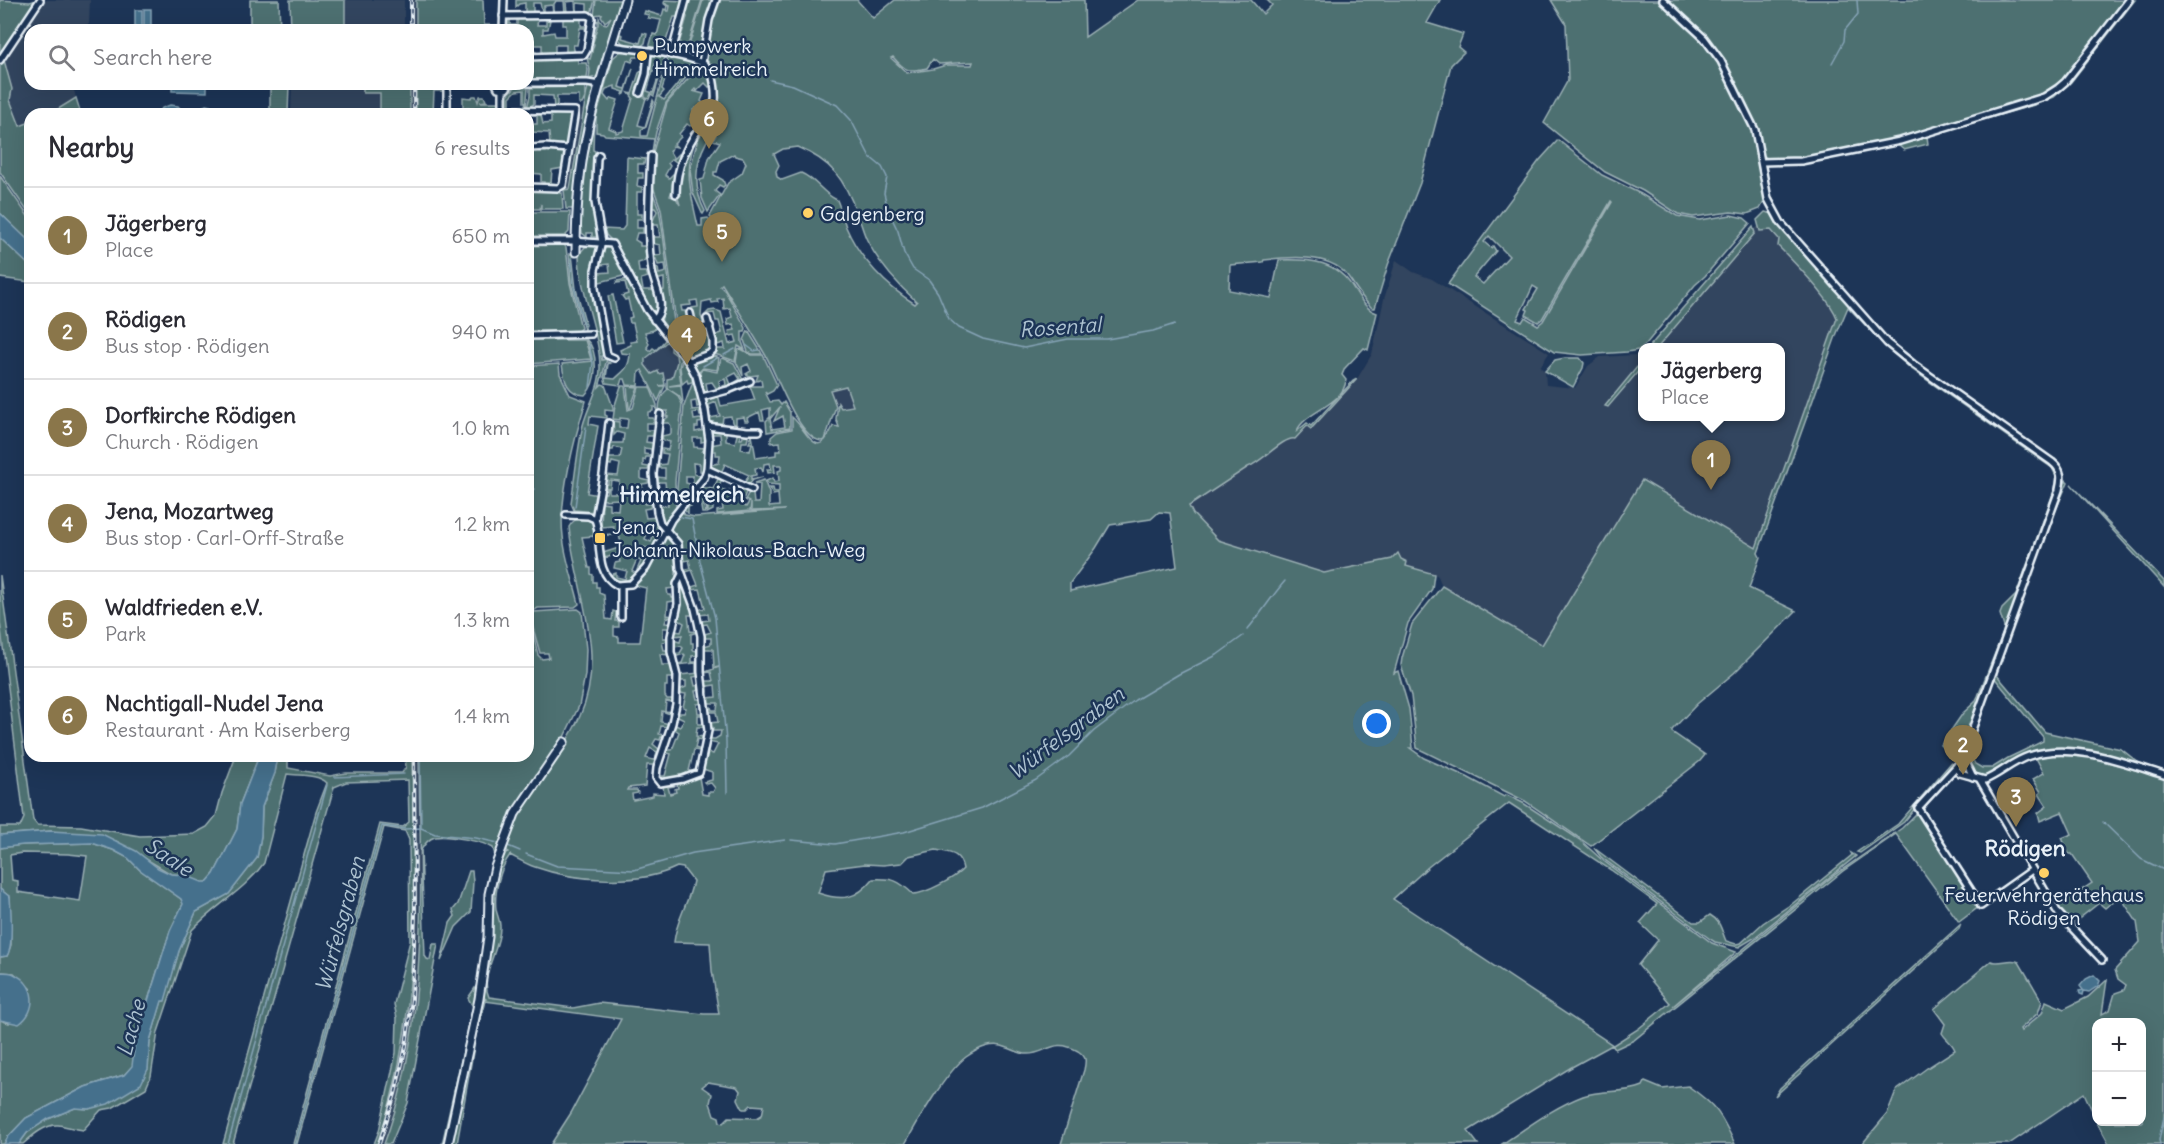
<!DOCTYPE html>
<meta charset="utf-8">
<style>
:root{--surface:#fff;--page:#f7f7f7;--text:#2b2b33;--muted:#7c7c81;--line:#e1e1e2;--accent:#8a764a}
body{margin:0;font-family:Delius,sans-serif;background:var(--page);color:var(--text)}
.controls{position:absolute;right:18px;bottom:18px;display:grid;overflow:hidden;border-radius:12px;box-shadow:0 6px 24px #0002}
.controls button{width:54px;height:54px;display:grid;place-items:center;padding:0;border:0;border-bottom:2px solid var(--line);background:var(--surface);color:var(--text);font:30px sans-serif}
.you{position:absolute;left:1377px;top:724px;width:21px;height:21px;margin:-15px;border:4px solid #fff;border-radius:50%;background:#1a73e8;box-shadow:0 0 0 9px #1a73e833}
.badge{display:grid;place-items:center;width:39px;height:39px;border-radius:50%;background:var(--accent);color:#fff;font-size:20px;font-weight:700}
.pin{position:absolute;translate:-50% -50px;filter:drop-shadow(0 2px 3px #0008)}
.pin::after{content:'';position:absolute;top:32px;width:21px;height:18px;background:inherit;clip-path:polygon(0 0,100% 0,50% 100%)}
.popup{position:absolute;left:1638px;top:343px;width:147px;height:78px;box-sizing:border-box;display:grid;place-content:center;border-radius:12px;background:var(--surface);filter:drop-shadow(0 2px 4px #0005);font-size:20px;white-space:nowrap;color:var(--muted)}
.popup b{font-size:22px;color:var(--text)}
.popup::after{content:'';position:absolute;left:50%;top:100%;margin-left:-12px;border:12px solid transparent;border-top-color:var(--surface)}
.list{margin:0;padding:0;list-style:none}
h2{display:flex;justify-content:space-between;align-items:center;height:78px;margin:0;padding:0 24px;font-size:26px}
h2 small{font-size:20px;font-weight:400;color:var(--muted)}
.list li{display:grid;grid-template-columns:39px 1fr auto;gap:18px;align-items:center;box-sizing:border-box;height:96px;padding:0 24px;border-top:2px solid var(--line)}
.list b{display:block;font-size:22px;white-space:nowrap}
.list p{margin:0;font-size:20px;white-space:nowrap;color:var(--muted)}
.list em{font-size:20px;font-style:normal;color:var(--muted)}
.icon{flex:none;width:33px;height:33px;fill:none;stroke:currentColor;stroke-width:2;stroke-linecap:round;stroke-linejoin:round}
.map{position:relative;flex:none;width:2164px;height:1144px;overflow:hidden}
.search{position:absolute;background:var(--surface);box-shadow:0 6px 24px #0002;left:24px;top:24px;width:510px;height:66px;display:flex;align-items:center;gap:15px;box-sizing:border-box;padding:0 21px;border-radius:18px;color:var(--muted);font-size:22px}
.panel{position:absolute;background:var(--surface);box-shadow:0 6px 24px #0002;left:24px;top:108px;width:510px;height:654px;border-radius:18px}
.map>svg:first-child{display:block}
.built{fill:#32445e}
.green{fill:#4e7071;stroke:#9bb0b4;stroke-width:1.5;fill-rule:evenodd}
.water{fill:#45708c;stroke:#86a4b7;stroke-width:1.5}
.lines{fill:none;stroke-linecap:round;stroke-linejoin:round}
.stream{stroke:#86a4b7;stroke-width:1.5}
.minor-casing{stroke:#e8f1f8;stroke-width:10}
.major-casing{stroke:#e8f1f8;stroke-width:11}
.minor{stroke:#1d3557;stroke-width:5}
.major{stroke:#1d3557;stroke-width:7}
.rail-casing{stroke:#e8f1f8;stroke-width:4}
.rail{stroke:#1d3557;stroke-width:1.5;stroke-dasharray:4.5;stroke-linecap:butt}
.poi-dot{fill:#ffd166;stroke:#1d3557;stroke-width:2}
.labels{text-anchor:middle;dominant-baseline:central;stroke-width:5;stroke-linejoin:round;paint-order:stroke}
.poi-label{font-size:20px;fill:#e8f1f8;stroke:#1d3557;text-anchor:start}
.water-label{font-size:21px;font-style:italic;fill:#afc4d2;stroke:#1d3557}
.quarter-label{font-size:22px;font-weight:bold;fill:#e8f1f8;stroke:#1d3557}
</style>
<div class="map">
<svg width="2164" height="1144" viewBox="0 0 2164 1144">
<rect width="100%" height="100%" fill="#1d3557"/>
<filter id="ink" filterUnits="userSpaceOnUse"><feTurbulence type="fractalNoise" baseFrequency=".0167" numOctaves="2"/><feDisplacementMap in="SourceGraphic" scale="12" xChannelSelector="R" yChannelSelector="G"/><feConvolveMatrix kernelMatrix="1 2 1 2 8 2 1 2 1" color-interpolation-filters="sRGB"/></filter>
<g filter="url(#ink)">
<g class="built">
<polygon points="44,0 90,0 89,24 85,25 84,30 30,30 30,84 81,84 74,90 76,98 50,114 30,114 30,122 20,126 10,100 12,89 4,60"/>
<polygon points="290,0 404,0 404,30 291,30"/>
<rect x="410" y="0" width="6" height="30"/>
<polygon points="292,84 363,84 363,93 380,93 380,114 291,114"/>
<rect x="410" y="84" width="6" height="30"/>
<polygon points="583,109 570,190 564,190 570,149 578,110"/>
<polygon points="1761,225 1771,229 1844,314 1758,553 1640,483 1542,645 1442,586 1438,576 1434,574 1406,565 1392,559 1324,573 1217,540 1193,514 1189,506 1248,467 1255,464 1288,439 1295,439 1307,426 1311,429 1357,379 1372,354 1384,299 1396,260 1413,272 1432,279 1549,353 1540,367 1545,371 1546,385 1575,388 1588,366 1600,357 1636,355 1642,359 1642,416 1780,416 1780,348 1654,347 1754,229"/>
<polygon points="668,341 671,346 671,351 676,355 677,362 672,379 665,379 649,371 645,365 646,359"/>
<polygon points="846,386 854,406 841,408 839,403 834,404 830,390"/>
<polygon points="412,756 419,756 419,825 413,826"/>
<polygon points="413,832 419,832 420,853 419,967 414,1024 397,1106 384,1144 377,1144 397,1075 407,1024 413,939"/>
</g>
<g class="green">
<polygon points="0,0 30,2 37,0 0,53"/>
<polygon points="250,0 279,0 280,30 250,30"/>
<polygon points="290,0 345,0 345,30 291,30"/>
<polygon points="416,0 483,0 484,25 499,25 499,30 416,30"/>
<polygon points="516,0 595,0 591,14 587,13 587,4 577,3 577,12 579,13 576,13 575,1 566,2 567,13 565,13 564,1 556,1 554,4 554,12 558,13 553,13 552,5 544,6 544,12 551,12 551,13 543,14 540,3 533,3 533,11 541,12 541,13 523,13 525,12 525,3 519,4 516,7"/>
<polygon points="596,0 622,0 599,74 596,77 589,79 590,70 587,58 590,59 592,52 588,50 592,51 594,44 590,43 593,42 595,36 592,34 595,34 597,27 593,26 598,25 598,22 595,20 599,21 599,18 602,23 607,24 611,17 605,22 601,16 602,14 594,15"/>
<polygon points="665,0 684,1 679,14 681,17 674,17 666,41 671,43 669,50 649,48 653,34 657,35 661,20 648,18 649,15 644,14 645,11 662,16 664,9 666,10 667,6 664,4 668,5 667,11 669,11 670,6 664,3"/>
<polygon points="688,0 702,0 685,55 673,51 673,49 677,50 687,17 685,12"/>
<polygon points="703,0 713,0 706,22 700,55 696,58 686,55"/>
<path d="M719,0H857L873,18L895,0H1084L1085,37L1138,0H1251L1263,14L1272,5L1267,0H1440L1427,23L1463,34L1458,47L1464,52L1451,65L1420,183L1388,265L1375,308H1372C1361,298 1355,285 1346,274C1328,253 1288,257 1264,260L1263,262L1230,265L1229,290L1271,298L1279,260C1311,259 1336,260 1354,289C1361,299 1365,309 1377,313L1368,350L1364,348L1345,368L1342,375L1346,380C1344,405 1305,411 1297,431L1307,423L1311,426L1353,381L1357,379L1311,429L1307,426L1295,439C1284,436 1262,462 1248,467L1189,506L1193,514L1218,540L1324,573L1392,559L1398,553L1401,559L1407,562L1406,566L1434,574L1432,589L1408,623L1394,673L1398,671L1409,709L1413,748H1410L1424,758L1467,777L1504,797L1507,795L1523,803L1580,840L1601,859L1712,943L1736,952L1673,1006L1833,876L1902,828L1918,812L1980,906L1959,922L1896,834L1843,871L1634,1040L1615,1049L1612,1045L1570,1068L1468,1131L1478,1144H1061L1084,1070C1086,1061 1087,1057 1078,1051C1052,1036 1046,1056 1025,1054C1019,1053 1014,1050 1008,1048C993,1041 979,1048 966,1057C947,1071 917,1122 905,1144H551L571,1113L621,1019L485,1001L476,1035L457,1144H450L482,1001L486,999L482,996L492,887L503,854L508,852L505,846C509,836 511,825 516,816C535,781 564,752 580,716C608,654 575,589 569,527C573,518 590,513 594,525C595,527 595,534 595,536L582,537L589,568H591V574L593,575V582H596V587H599V593L604,595L606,619L612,620L613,611L616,612L615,621H619V627H614V636L619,637V642H640L646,588L634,585L648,570L665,536L669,537C683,553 673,574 676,593H675L674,588L667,589L668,595H671L672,598H676L675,608L674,601L668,602L667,615L673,616L672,623V618L667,617L665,623L672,624L669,635L668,628H663V638H669V647L668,641L662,642L664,650H669L671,661L669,655L660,654L662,665H672L675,681L673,678H667V686H665V696L667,699H675L674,707H672V702L666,701L665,711L672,712L671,718L670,714L662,711L661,722L670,724L669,727L661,726L659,734L664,735L666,730H668L665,738L661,737L660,740L656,739L653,744L660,750L658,758L656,757L657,752L650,748L646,758L657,761L654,771L653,765H647L645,786L628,788L627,790H637L638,793L632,794L633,800L653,796V793L664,794L663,786L674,783V786L668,787L670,794L676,792L675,789L678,788L677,783L699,777L702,794L708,795V792H713L715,788L711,783L706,784L704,782L712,780V772L703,769L708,744V752L713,754L718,744L708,742L709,734H711V739H715L720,736L721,731H713V728L710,730L709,723L718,722L716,712H709V709L711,707L712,710H717L718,703H708V698L716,697L715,685L708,686V692L707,693L705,681H713L711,672L703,673L719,667L714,668L713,649H704V646L711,644V638H705L704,643L702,631L705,634L711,632L707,624L701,625L700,618L702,621L709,620L708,614L699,615L698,610L705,608L700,589L691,590L688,583L692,587L698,585L692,570L686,572L685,575L683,570L691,568L689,560L684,561V564L682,565L680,543L669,528L681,509L685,515L695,517L785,510L751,511V503L750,511L717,514V511L723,510L722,503H713V510L707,513L706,506L708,511V507L711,506L710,499L703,500L705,513H702L700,501L692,502L691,506L688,507V513L685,511L684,506L701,487L713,489L718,479L708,474L711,473L722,478L719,488L727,492L729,490L731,491L735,484L731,496L738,500L743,488L747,490L741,504L746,507L749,502L745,500L748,494H753L754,503H759L760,484L754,483L764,480L769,493V507L779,506L778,494L773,495L769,488H773L774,492H779V485L768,484L766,481L773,478L774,482L779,481L778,471L781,470V465H774L775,472L768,473L767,469H771L770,463L764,464L763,472L761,467L755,468L756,475L751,476V479L763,477L753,480L748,486L744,484L749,475L725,464L721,473L709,465L719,463L720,455H716V451H710L711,445L721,443L720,434H710L712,428L726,429V441L735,443L738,431L741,432L740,439H742L745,433H749L747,442H742L741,449L750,451L752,443H749L752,435L756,458L776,455V451H781L780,442L771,443V437L777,432L792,429V417C808,431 817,464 833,426L839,427L836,419L838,403L841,408L853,406L846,386L830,390L836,406L825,440L821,441C798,438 777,375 766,356C752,332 737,308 722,284L720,286L725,291L746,328L745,332H742V342L745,350L738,346L735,361L712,353L714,349H725L724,343L717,345L716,335L722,333L719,321H716L714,313L706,314L709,311L715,310L721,312L729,344L737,342L735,335L730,336L729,331L735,330L733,324L728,325L727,319L732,317L730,308L724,309L723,298L717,299L718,302L712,303L711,300L702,302L701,316L704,325L696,327L692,317V308L698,307L697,300L690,301L691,305L681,306L682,311H685L687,319L682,320L683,326L690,325L691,330L685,331L686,337L691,338L692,341H694L695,332L705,328L706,333L709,332L711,348L707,352L690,356L677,330L661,209L651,181L653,152L667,103L699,66L709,71L713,85L709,87L705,83L697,91L695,89L693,91L704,94L701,101L705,105L709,101H714L708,113L704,118L700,115L703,112L696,108L693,110L695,113L690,119L692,125L690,126L687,124L679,134L681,137L674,144L677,147L673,146L670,152L674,159L679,154L682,156L679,164L672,159L668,163L670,166L665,175L669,178L673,174L676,177L670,196L676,198L680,205L678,198L681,195L677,180L686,152L698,133C683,168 690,190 698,226H702V219L708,218L713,228L715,227L710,216L728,183L742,173L746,163L743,158L735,156L734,154L720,161L717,172H714V175L723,180L725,185L723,187L719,185L715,191L720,195L708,212L702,198L700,180L704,179L709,158L720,142L713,140L716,135L712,133C696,155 691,185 705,211L703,214L702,213L693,193L690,170L697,142L716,105L712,71L705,59L711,20ZM893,57C906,72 908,72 927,68L933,59L939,64L973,62L972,65H946L933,69L907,73L891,58ZM797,147C832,161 845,180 857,214C861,222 863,232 867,240C879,264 897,284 917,302L915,304C887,287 859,258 846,227C843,218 841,209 837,200C823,194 816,179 801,173L782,180L777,177L776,171L779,165L774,154L783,149ZM1159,512L1170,513L1177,567L1070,591V583L1096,548L1110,525L1151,519ZM1509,803L1611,870L1657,904L1640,923L1658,940L1638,965L1670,1003L1638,1029L1613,1045L1393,899L1428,867ZM936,850C950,853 960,852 963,869C955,878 925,894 913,894C898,880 893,878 873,879C856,900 842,901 818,893L826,869L865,864L883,865L902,863L909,856ZM510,855C518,859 526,864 535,867C574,881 639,886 677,867L683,868L693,881C689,903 676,920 674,942L710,943L712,971L719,1014H704L599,1003L573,1008L489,997C479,975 500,950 500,928C501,922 497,916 496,909C494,893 500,868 510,855ZM708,1082L737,1087L740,1091L738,1099L743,1109H747L751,1105L764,1106L762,1115L757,1118L729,1117L723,1123L720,1122L719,1117L714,1115L710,1103L712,1094L702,1087Z"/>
<polygon points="1551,0 1660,0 1702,40 1717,58 1753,131 1765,200 1760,209 1747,214 1731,212 1693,217 1678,214 1643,191 1605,172 1544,123 1568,80 1566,24"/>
<path d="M1666,0H2126L2064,80L2043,95L1899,138L1870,145L1801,159L1770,160L1763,155C1756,125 1736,77 1718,53C1704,33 1684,17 1666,0Z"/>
<polygon points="2131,0 2135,0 2071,82 2054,97 2034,105 1927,136 1928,144 1904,150 1899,146 1892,145 2034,103 2059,90"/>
<polygon points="559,16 589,18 590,24 588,24 587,18 581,18 581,26 590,26 588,34 586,34 585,28 580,28 577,45 573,45 575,54 566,54 566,45 555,45 555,52 564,52 564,54 542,55 542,45 534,45 534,51 536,52 536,55 528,55 528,30 508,30 508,18 510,18 510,25 517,25 517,17 546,17 546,19 538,19 537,25 546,25 546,20 550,20 548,29 543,29 543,34 554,32 555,36 566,36 566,25 563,25 563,19 559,18"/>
<polygon points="643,33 647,34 645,43 640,47 624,45 619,39 620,34 623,35 622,38 640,43"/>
<path d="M622,50L646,54L644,61V55L641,54L640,57H634L632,62L627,60L619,87L626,89L633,68L625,94L623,95L624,92L615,89V86L606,89L604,95L609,101L612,98L618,100L609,128L616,131V133L623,131L633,98L629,93L632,94L639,73L644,69L642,66L644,64L637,95L645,97L644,84L648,66H651L652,57L649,56L650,55H665V58L654,96L651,94L649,99L646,98L638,125L645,127L653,100L654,102L646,127L641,130V136H647L668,57L693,63V66H689L688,69L692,70L690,72L669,68L662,89L664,91L659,97L664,100L685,75L687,76L666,103L656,132L652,152L654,139L605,135L603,133L596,132V117L613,58ZM655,64L662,66L653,93L647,91Z"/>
<polygon points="528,58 578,58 578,63 586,63 588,70 587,78 528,79"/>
<polygon points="4,60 12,89 10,100 20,126 30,122 30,215 0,172 0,65"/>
<polygon points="270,84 289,84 288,114 270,114"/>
<polygon points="363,84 410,84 410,114 380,114 380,93 363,93"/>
<polygon points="416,84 432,84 433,87 440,87 441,84 443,86 443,91 434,91 433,114 416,114"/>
<polygon points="517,85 529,85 523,87 528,88 526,108 524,108 526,102 524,102 524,90 516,91 510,97 510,108 508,107 508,95"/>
<polygon points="588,85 593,90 593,97 575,209 566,209 564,190 570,189"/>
<polygon points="585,87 585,98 582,104 579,104 579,96 557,96 557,105 554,108 553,96 534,95 534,104 527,108 530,96 530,88"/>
<polygon points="473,96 476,96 478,102 480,96 484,96 486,101 480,102 498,102 498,114 496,114 496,109 488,107 487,114 486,114 485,108 466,108 466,114 463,114 463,97 471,98"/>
<polygon points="76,98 81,114 50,114"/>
<polygon points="532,111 538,111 538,115 541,115 543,124 551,123 551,115 545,115 545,111 551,111 551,115 554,115 554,111 573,113 567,144 563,146 550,145 549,133 530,132 530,140 528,140 528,122 529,124 537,124 537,115 531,115"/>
<path d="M594,118L593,150L595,151L592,202L599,234L596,237H592V233H587V237L582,233C577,199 586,153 594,118Z"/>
<path d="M1558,140L1602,175L1641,194L1677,216L1700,220L1731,215L1744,218L1750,223L1705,276L1695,285L1646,344L1638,350L1627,352L1582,355L1554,352L1448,284L1539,161ZM1611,201L1612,202L1543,321L1538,325L1525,317L1522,322L1517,320L1533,286L1538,289L1526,309L1528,310L1526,315L1538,322L1542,319ZM1489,236L1509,256L1483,284L1474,277L1496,251L1493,246L1491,248L1484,242Z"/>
<polygon points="540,148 540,152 546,152 547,148 565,150 563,168 552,170 551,183 559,184 558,186 544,186 544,182 541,182 541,174 528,173 528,153"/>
<polygon points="627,157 645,159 644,164 638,164 638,173 643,173 643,178 638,178 637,186 642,187 642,192 637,192 637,214 642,214 642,219 637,219 637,228 643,228 643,233 637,233 635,240 640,243 640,246 647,246 648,258 645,259 645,261 638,263 639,272 646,272 648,277 641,279 643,290 654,290 658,307 654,313 649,308 618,247 606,235 604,229 622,230 625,226"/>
<polygon points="0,176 30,219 30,242 0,213"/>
<polygon points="651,188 659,209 663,234 675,330 685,354 661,325 663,308 657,283 659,283 662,291 664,290 664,278 655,280 653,266 658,268 659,274 666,272 665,264 658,265 656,259 652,260 651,249 653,249 654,256 661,255 660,245 651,243 651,229 653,229 653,237 660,237 658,225 651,225 657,211 655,208 651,208"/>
<polygon points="528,189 558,189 558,193 562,193 563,209 541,209 541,204 540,209 528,209"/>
<polygon points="528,212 570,212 569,232 565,236 528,236"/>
<path d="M1765,212L1773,214L1849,304L1887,345L1913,367L2054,466L2058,472V485L1964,748L1957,761L1941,745L1963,713L1975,702L1978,696L2003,633L2004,627L2000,614L2002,609L2016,595L2055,488L2057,478L2052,468L1910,368L1886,347L1848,307L1837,333L1758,553L1760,557L1749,588L1796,611L1734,673L1697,704L1672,730V732L1705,755L1700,761L1591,846L1525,801L1417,748L1411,696L1401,665L1402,658L1412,624L1442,586L1542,645L1642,480L1756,548L1837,318C1830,299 1793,261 1778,246L1779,239L1771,230L1760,231L1757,220Z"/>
<polygon points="1753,227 1755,233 1658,347 1649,347"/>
<polygon points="0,238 30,266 30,282 0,278"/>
<polygon points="564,245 566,247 570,283 581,328 577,331 528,331 528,246"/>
<path d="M596,245L598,247L592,292L605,355L601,356L602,360L607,359L599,387L602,384L605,385L613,407V411L605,410V415L607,416V418L590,416L589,424L598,426L587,493L599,495L595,512L574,510L571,503C575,477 577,451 583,425C588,406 600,388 600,368C600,331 579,292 579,254L585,247Z"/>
<polygon points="606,246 611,248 627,275 596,283 598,273 610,272 609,264 601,265 600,261"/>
<polygon points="569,254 572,254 576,289 586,325 584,330 571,283"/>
<path d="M628,279L646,315L656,327L654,330L645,332L649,344L647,347L650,351L653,348L656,350L666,339L668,341L645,359V365L652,374L658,371L659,374L663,373L665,385L659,386H665L658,401L642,370L639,372L638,386L627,385L625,379H622L620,385L606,383L604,377L608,362L610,363L608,364L606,378L615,379C623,371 629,369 630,354L621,353L620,350L631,345L630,342L637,341L633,323H630L629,318L632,317L628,299L625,300L622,296L628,294L625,282L616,283L617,281Z"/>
<polygon points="613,295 623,342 616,343 608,296"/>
<polygon points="748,331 760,350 762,354 752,354 748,352 744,340"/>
<path d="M586,339C599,351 598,383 585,395C567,394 564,380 562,364L592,361Z"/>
<polygon points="528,340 585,340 591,359 528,364"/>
<polygon points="671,346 681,357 679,368 681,384 669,386 681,385 683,403 679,396 667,388 667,379 672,378 677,362 676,355 671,351"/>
<path d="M741,349L752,355H763L777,385L773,391L767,394L765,392L770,402L778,401L781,405L784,402L790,412V428L767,432L766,421L770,417V408L762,410L764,420H761L759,412L747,418L748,421H745L744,417L736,418V425L732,422L731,416L723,417L722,425L709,421L708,417L710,418L720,416L716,402L709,405L710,409H706L705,402L707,398L713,396L715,399L714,396L718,395L721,406L755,400L750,386H762L761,380L756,381L758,375L750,376L746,374L751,371L748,364L742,367L743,376L736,362L738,350ZM780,407L774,421L783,416L785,427L772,429L770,419Z"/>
<polygon points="711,354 719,358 717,370 703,368 697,374 693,362"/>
<path d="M723,358L734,363L743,380L735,385L734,383L740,379L736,373L728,377L732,387L724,389L723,386L726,385L725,379L719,381L720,387L716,388L712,382L706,383L708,394C701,392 698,380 699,374L702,369L717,372L721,359Z"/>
<polygon points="1565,358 1580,358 1584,363 1583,368 1573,387 1545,371 1555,360"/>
<polygon points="683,359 693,376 692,382 688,383 687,380 682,384 680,367"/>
<polygon points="1642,361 1642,367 1608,407 1605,406"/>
<path d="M559,364L560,374L570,395L586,401C575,436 558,501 563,536C565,560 574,581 579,604L575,607L538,608L531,612L529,617L538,655L542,659L549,658L548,653H540L531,621L534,612L578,609L582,612L586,649L585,675L579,706L563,739L508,822L487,919L478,991L445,1144H442L473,1007L468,998L477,985L479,971L484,941L486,886L495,855L493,848C482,841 448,835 435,837C428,839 425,844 421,850L425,956L427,959L430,960L433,944H438L408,1103L391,1144H384C430,1020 420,886 419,756H528V366Z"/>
<polygon points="694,379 701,406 697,407 696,401 691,402 692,410 701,409 703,416 700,416 699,412 693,413 694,420 700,419 704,422 698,423 698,427 695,427 695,432 705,430 706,441 701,442 701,438 693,438 694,447 706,448 702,451 706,451 703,472 700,471 700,464 693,463 694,474 701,476 697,485 693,484 693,476 686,476 686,483 690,484 690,487 695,487 678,506 677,488 684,406"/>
<polygon points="621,386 625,386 628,410 633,408 639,387 650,387 657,405 657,411 655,407 653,407 653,411 648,412 648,418 653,418 654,423 646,423 646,430 654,430 653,436 647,436 646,442 653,443 655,452 651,451 651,449 644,448 644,454 650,455 651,457 646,457 645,460 643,460 643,466 649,467 648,470 641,470 641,479 649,481 648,483 642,484 643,491 650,491 650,495 645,496 645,504 651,503 650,508 644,509 646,518 656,517 659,531 649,529 645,539 651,542 653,536 657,537 649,555 646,554 648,548 643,547 641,552 643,554 642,558 647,560 640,571 637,570 641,561 637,559 632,571 637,575 623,582 613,578 610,575 616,573 616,577 625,579 627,571 614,568 615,563 620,562 618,554 605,558 603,553 622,547 619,535 601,535 613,534 614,526 601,527 602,502 609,503 609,509 618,510 619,499 602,500 603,493 606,493 607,490 604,489 609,489 609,493 618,493 619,481 611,480 610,488 604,487 604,484 608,484 608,480 605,480 606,475 618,476 620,464 612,462 611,465 607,464 608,458 620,458 622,449 614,447 613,450 609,450 610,443 623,443 624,434 617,432 614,435 613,421 619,422 619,428 627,428 628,419 620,418 620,420 613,419 615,405"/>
<polygon points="627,386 638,387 630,409 629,408"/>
<path d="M668,389L677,395L682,404L675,482L676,509L664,522L661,519L659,510H661V506L668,505L667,497H660L659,491H666L665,482H658V477L665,478V468H659V465L666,464L668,454L662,453V449L668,450L670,442L663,440L662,436L671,434V426L669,423H661L668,417L666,416L668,411H659C659,403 661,394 668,389Z"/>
<path d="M2066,480L2068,482L2047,530L1996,674L2045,732L2121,749L2139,763L2164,771V774L2104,756L2038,752L1983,778C1954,768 1973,733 1980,714L1971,744L1970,754L1975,764L1982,768H1992L2008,758L2043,741V737L1993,676L2046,529Z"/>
<polygon points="2071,484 2164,581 2164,587"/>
<polygon points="0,575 33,820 37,825 81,826 140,836 194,834 207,827 216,816 222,793 236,756 259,756 240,804 237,829 214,874 207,882 202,883 185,875 171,874 116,841 51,831 0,835 0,827 20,827 24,818 0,622"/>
<polygon points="681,582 694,615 688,615 690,631 698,632 691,634 691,643 693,643 693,650 701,652 701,655 692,656 692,662 701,662 698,663 699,671 696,672 696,663 676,665 675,660 677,660 678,664 682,663 685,655 684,654 674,657 674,654 680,653 683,648 681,646 673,647 673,640 680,642 682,635 675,636 674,631 681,632 684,623 677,619 681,602 680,583"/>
<polygon points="700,673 699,676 693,677 695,686 701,685 701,690 695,691 697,699 704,699 703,703 697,704 698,713 705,713 706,719 704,719 703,715 698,715 698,724 706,724 706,731 704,727 697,727 696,736 705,737 703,747 701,747 702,740 697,739 695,748 702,750 701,759 700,751 694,750 689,771 696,771 686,777 661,780 659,776 665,776 671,754 665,752 665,750 672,750 679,732 673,728 675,718 675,725 680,727 684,719 676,715 678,705 678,713 684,713 686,708 683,707 686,694 680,693 680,699 678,699 679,690 686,687 686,681 680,681 679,684 679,675"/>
<path d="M2056,753L2082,755L2164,778V1144H2109L2097,1122H2142V1022H2096V1119L2084,1093L2009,1144H1862L1887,1114L1896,1091L1927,1068L1955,1050C1952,1042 1946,1040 1942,1033L1945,1024L1934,1009L1991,961C2000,965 2011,957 2019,962L2042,1001L2038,1013L2020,1029L2021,1031L2042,1013L2046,1001L2064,1009L2088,997L2107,980L2102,1014L2110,1010L2115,993L2124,990L2126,985L2118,979L2115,970L2140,942L2137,922L2120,896L2105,908L2099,903L2071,925L2056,907L2092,883L2072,854H2069L2062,838L2072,834L2062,812L2040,821L2038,813L2047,806L2039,794L2041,792L2033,779L2044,773L2035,756Z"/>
<path d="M278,756H288V768L330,776L346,773H402L406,767L405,756H412C414,886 422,1020 377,1144H374L379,1131L396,1053L397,1018L394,1004L410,941L409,840L405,831L384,827L297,1144H293L380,824L403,827L409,822L408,780L346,782L334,787L233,1144H223L316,812L327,783C318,774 299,776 287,774L264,863C244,891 215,905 192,930L158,1032L151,1076L146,1088L112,1108L101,1110L83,1130C74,1129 66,1126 58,1125C45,1124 32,1136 23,1144H19L27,1133L48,1119L75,1108L89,1109L148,1069L150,1041L162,1000L164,1001L179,951L196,912L229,894L257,858L261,836L262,807L275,773Z"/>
<polygon points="1951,763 1955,765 1953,769 1925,796 1904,822 1860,853 1857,852 1898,824"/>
<path d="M92,843L113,850L128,858L140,870L181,899L183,904L170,931L135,1042L133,1066L124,1075L85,1087L26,1118L8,1137L4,1144H0V1020L9,1023L31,989L14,973L0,972V957L7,956L11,945L10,897L0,889V848L22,845ZM22,853L68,854L87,856L80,901L18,892V881L12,880L10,855Z"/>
<path d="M1594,848L1693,922H1700L1710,915C1721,921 1721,930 1726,941L1736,944L1741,943L1763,923L1793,903L1852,855L1851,853L1856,856L1754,938L1739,947L1715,942L1710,939L1601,857Z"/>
<polygon points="469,871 472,871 473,882 471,912 456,927 441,961 450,923 455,916 453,910 458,904"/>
<polygon points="1961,924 1959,929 1775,1096 1780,1088"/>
<path d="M1645,1082L1662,1089L1688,1086C1716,1105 1721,1114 1735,1144H1502C1528,1127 1554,1107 1583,1096C1602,1089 1624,1094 1643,1086Z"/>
</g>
<g class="water">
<rect x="144" y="9" width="7" height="21"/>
<rect x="135" y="10" width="7" height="20"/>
<polygon points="172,84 207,84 207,92 172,91"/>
<polygon points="170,105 178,106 185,114 158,114 162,108"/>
<polygon points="206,105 215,107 221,114 194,114 199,108"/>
<polygon points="0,213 30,242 30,266 0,238"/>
<polygon points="259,756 278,756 275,773 262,807 261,836 257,858 229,894 196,912 179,951 165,1001 162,1001 150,1041 148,1069 141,1084 108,1104 89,1109 75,1108 48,1119 27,1133 19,1144 4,1144 8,1137 26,1118 85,1087 124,1075 132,1066 135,1042 170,931 183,904 181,899 140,870 128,858 113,850 92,843 23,845 0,848 0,835 51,831 102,834 136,851 158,868 171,874 185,875 202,882 207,882 214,874 237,829 240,804"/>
<path d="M0,889L10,897C11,911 14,946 7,956L0,957Z"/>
<path d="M0,972C4,972 11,972 14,974C36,984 38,1011 19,1024L0,1020Z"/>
<polygon points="2094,975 2100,981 2098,986 2089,992 2084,991 2083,995 2080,994 2079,991 2083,990 2080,986 2086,979"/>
</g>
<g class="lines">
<g class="stream">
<polyline points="1832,63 1844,41 1845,30 1858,14 1857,0"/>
<polyline points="770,80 793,85 837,105 851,120 870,157 882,167 887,177 884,193 888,210 898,231 904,253 913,269 929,280 938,293 949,319 959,328 983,339 1024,348 1068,339 1107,339 1153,331 1175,324"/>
<polyline points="571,258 574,287 584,326"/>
<polyline points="589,344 593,363 590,387"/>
<polyline points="746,345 754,351 759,350"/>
<polyline points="724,355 735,349"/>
<polyline points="703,366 717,358"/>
<polyline points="528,492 534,489"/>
<polyline points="575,507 586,427"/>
<polyline points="681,517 692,519 700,561 715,618 726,741 727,793"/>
<path d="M1247,630C1261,614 1271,597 1285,581"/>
<polyline points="420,756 421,827"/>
<polyline points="334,777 404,774"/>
<polyline points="2103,822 2141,859 2164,870"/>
<polyline points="791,840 835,844 904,832 982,808 1036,780 1069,756 1094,731 1135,700 1179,674 1217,655 1243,636"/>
<polyline points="508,846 520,851"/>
<polyline points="526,854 557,866 634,870 693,853 785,840"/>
<polyline points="228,1144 327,785"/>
<polyline points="295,1144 382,826 405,829 421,828 435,834 476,838 498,843"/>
<polyline points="2160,1144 2159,1140 2164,1117"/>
</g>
<g class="minor-casing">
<g id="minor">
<path d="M1663,0L1704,38L1721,61L1755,130L1768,199L1781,223L1887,343L1913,364L2052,462C2062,470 2062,478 2059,490L1965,749L1964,758"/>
<polyline points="503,16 588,15 592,18 587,50 584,55 528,57"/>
<polyline points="503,30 504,0"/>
<path d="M611,46C632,49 691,54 705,65C713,71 714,81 715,90C716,99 715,109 709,116C690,138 676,163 676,194"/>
<polyline points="671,55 686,0"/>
<polyline points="0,60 40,0"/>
<polyline points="702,63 709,20 716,0"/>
<polyline points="528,83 587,83 600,85"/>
<polyline points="447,84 447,114"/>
<polyline points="496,84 498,88 506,89 510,84"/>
<polyline points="640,93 646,74 648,52"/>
<polyline points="503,110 575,111 563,185 558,188 528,187"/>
<polyline points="503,112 503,90"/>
<polyline points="531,148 545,147 568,149"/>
<polyline points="599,155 597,158 595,202 602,242 595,270 595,288 607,355 614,358"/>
<path d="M651,156C649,194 646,235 652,272C655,287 668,308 654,320"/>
<polyline points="1762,162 1801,161 1900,141 2044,97 2058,88 2065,82 2129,0"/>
<path d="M528,241H574L612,244L647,310L688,361L696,376L705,411L709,440L707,469L704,478L671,520L646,568L631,584L617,585C593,573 603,539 595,519"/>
<polyline points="690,313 694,330 710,326"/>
<polyline points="694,330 696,341"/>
<polyline points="528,336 591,334"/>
<polyline points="688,361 709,354 713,350 713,341 707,319"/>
<polyline points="702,397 728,390 750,381"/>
<polyline points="660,414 653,474 657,512 660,523 678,544 680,568 695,609 701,636 701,672 708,731 699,773 683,779 660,783 656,778 657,768 672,723 676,704 677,676 671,652 671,636 678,604 677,584 682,574"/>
<polyline points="707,426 747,431 759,431"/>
<polyline points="707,469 752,490"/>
<polyline points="566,515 588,516 595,519"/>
<polyline points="595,519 603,475 609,423"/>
<polyline points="621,585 621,617"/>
<polyline points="1964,758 1918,808 1981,906 2032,870"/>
<polyline points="1964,758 1973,777"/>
<path d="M1956,769L1960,773L1985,780C2000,774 2013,761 2029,756C2072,742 2123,762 2164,775"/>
<polyline points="1980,780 2058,913 2102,960"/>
</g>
</g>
<g class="major-casing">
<g id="major">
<path d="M576,252C576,211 579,169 588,129C598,85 612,43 625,0"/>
<polyline points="448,1144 479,999 488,937 489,894 495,867 515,814 564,742"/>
</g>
</g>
<use href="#minor" class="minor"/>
<use href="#major" class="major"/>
<g class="rail-casing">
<g id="rail">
<polyline points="411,0 411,30"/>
<polyline points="414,84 414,114"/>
<polyline points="379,1144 395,1094 406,1046 412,999 415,915 414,756"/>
</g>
</g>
<use href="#rail" class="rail"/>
</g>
</g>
<g class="poi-dot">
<circle cx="642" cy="56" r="6"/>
<circle cx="808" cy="213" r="6"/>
<rect x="594" y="532" width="12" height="12" rx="3"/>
<circle cx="2044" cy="873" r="6"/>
</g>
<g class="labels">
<g class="poi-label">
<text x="654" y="45">Pumpwerk<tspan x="654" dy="23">Himmelreich</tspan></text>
<text x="820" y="213">Galgenberg</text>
<text x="612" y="526">Jena,<tspan x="612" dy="23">Johann-Nikolaus-Bach-Weg</tspan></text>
<text x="2044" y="894" text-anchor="middle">Feuerwehrgerätehaus<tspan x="2044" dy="23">Rödigen</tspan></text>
</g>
<g class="water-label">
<text transform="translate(1060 327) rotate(-4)">Rosental</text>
<text transform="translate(1066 733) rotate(-37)">Würfelsgraben</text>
<text transform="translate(169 857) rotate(33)">Saale</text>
<text transform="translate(340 924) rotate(-75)">Würfelsgraben</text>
<text transform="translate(131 1028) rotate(-75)">Lache</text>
</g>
<g class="quarter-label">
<text x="682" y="494">Himmelreich</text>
<text x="2025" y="848">Rödigen</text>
</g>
</g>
</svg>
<div class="controls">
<button>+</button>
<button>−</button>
</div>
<div class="you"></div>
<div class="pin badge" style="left:1711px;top:490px">1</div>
<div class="popup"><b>Jägerberg</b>Place</div>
<div class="pin badge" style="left:1963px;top:775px">2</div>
<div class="pin badge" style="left:2016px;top:827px">3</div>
<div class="pin badge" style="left:687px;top:365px">4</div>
<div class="pin badge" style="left:722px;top:262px">5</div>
<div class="pin badge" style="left:709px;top:149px">6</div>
<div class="search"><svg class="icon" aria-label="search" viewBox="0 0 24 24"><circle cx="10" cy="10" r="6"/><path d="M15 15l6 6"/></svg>Search here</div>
<section class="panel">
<h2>Nearby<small>6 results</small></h2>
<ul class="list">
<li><span class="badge">1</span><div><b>Jägerberg</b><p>Place</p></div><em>650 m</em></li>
<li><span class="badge">2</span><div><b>Rödigen</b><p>Bus stop · Rödigen</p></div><em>940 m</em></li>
<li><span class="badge">3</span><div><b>Dorfkirche Rödigen</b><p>Church · Rödigen</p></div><em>1.0 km</em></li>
<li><span class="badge">4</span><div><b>Jena, Mozartweg</b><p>Bus stop · Carl-Orff-Straße</p></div><em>1.2 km</em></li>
<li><span class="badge">5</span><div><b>Waldfrieden e.V.</b><p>Park</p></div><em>1.3 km</em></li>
<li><span class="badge">6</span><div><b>Nachtigall-Nudel Jena</b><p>Restaurant · Am Kaiserberg</p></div><em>1.4 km</em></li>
</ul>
</section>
</div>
